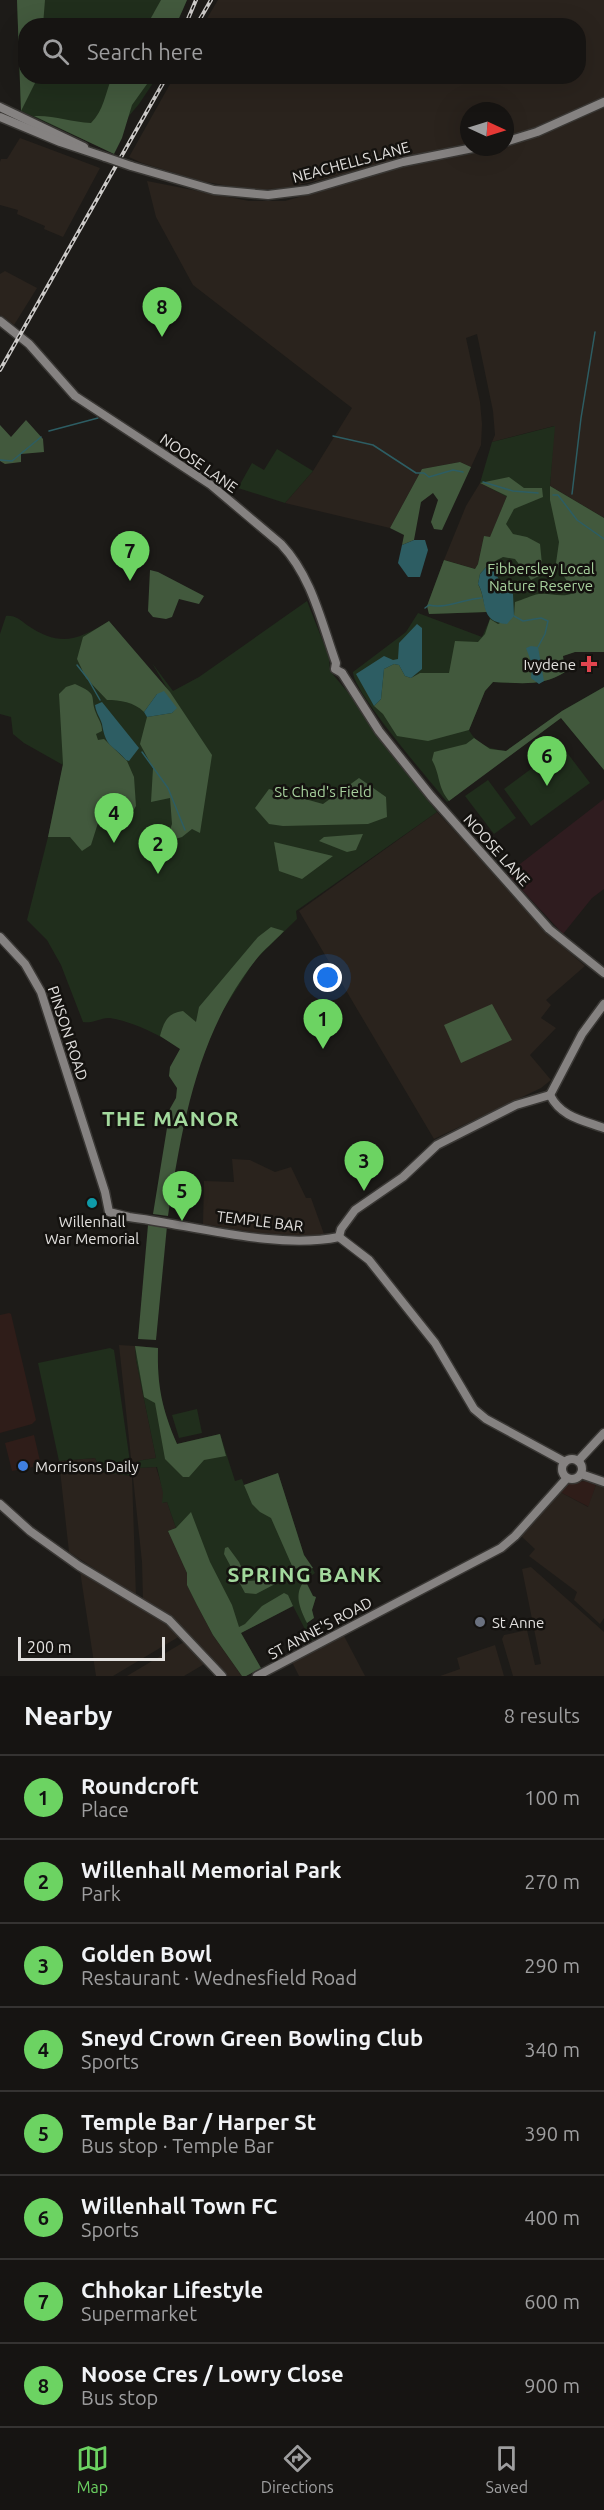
<!DOCTYPE html>
<meta charset="utf-8">
<style>
:root{--surface:#161412;--page:#232120;--text:#f1f3f6;--muted:#9e9e9f;--line:#353332;--accent:#6cd362}
body{margin:0;font-family:Ubuntu,sans-serif;background:var(--page);color:var(--text)}
.compass{position:absolute;left:460px;top:102px;width:54px;height:54px;border-radius:50%;background:var(--surface);box-shadow:0 6px 24px #0002;rotate:94deg}
.scale{position:absolute;left:18px;bottom:15px;width:147px;box-sizing:border-box;padding-left:6px;border:3px solid #e3e1df;border-top:0;font-size:16px;line-height:21px;white-space:nowrap;color:#e3e1df;-webkit-text-stroke:4px #14120f;paint-order:stroke}
.you{position:absolute;left:328px;top:978px;width:21px;height:21px;margin:-15px;border:4px solid #fff;border-radius:50%;background:#1a73e8;box-shadow:0 0 0 9px #1a73e833}
.badge{display:grid;place-items:center;width:39px;height:39px;border-radius:50%;background:var(--accent);color:#111;font-size:20px;font-weight:700}
.pin{position:absolute;translate:-50% -50px;filter:drop-shadow(0 2px 3px #0008)}
.pin::after{content:'';position:absolute;top:32px;width:21px;height:18px;background:inherit;clip-path:polygon(0 0,100% 0,50% 100%)}
.list{margin:0;padding:0;list-style:none}
h2{display:flex;justify-content:space-between;align-items:center;height:78px;margin:0;padding:0 24px;font-size:26px}
h2 small{font-size:20px;font-weight:400;color:var(--muted)}
.list li{display:grid;grid-template-columns:39px 1fr auto;gap:18px;align-items:center;box-sizing:border-box;height:84px;padding:0 24px;border-top:2px solid var(--line)}
.list b{display:block;font-size:22px;white-space:nowrap}
.list p{margin:0;font-size:20px;white-space:nowrap;color:var(--muted)}
.list em{font-size:20px;font-style:normal;color:var(--muted)}
.icon{flex:none;width:33px;height:33px;fill:none;stroke:currentColor;stroke-width:2;stroke-linecap:round;stroke-linejoin:round}
.map{position:relative;flex:none;width:604px;height:1676px;overflow:hidden}
.search{position:absolute;background:var(--surface);box-shadow:0 6px 24px #0002;left:18px;right:18px;top:18px;height:66px;display:flex;align-items:center;gap:15px;box-sizing:border-box;padding:0 21px;border-radius:24px;color:var(--muted);font-size:22px}
.sheet{height:750px;background:var(--surface)}
nav{display:flex;justify-content:space-around;align-items:center;box-sizing:border-box;height:84px;border-top:2px solid var(--line);background:var(--surface);font-size:16px;color:var(--muted)}
nav a{display:grid;justify-items:center;gap:3px}
nav .on{color:var(--accent)}
.map>svg:first-child{display:block}
.commercial{fill:#2f1d19}
.built{fill:#2a231d;fill-rule:evenodd}
.education{fill:#2f1c1f}
.green{fill:#202e1c}
.forest{fill:#42593d}
.water{fill:#2d5d63}
.lines{fill:none;stroke-linecap:round;stroke-linejoin:round}
.stream{stroke:#2d5d63;stroke-width:1.5}
.secondary-casing{stroke:#393734;stroke-width:11}
.secondary{stroke:#858281;stroke-width:8}
.rail-casing{stroke:#cccac8;stroke-width:4}
.rail{stroke:#14120f;stroke-width:1.5;stroke-dasharray:4.5;stroke-linecap:butt}
.secondary-bridge-casing{stroke:#393734;stroke-width:11;stroke-linecap:butt}
.secondary-bridge{stroke:#858281;stroke-width:8}
.health-dot{fill:#e0444e;stroke:#14120f;stroke-width:2}
.culture-dot{fill:#0f9aa8;stroke:#14120f;stroke-width:2}
.shop-dot{fill:#3f7fe0;stroke:#14120f;stroke-width:2}
.worship-dot{fill:#6b7280;stroke:#14120f;stroke-width:2}
.labels{text-anchor:middle;dominant-baseline:central;stroke-width:5;stroke-linejoin:round;paint-order:stroke}
.street-label{font-size:15px;fill:#e3e1df;stroke:#14120f}
.park-label{font-size:15px;fill:#a7d09d;stroke:#14120f}
.poi-label{font-size:15px;fill:#e3e1df;stroke:#14120f;text-anchor:start}
.district-label{font-size:21px;font-weight:bold;letter-spacing:1.5px;fill:#a3d99d;stroke:#14120f}
</style>
<div class="map">
<svg width="604" height="1676" viewBox="0 0 604 1676">
<rect width="100%" height="100%" fill="#1d1b18"/>
<g class="commercial">
<polygon points="9,1313 11,1314 36,1420 32,1424 0,1433 0,1315"/>
<polygon points="34,1435 40,1461 33,1463 33,1467 12,1471 5,1443"/>
<polygon points="585,1481 596,1485 589,1507 558,1491 566,1483"/>
</g>
<g class="built">
<path d="M218,0H604V518L550,486L554,426L492,442L495,435L493,411L477,334L466,338L480,402L482,424L481,445L471,467L460,462L422,469L390,528L285,503L313,471L352,408L193,285L156,217L147,181L249,201H285L372,176L370,168L286,188L250,190L201,181L142,163L129,157L174,77L578,76V26L203,25ZM469,111H505V147H469Z"/>
<polygon points="20,138 100,168 63,237 44,229 45,226 17,214 18,210 0,205 0,162 1,159 7,159"/>
<polygon points="5,271 37,288 14,325 0,315 0,274"/>
<polygon points="480,483 507,496 490,538 484,537 478,564 475,569 444,560 466,506"/>
<polygon points="437,812 554,939 585,966 546,1000 551,1005 541,1018 556,1028 530,1055 551,1080 541,1088 434,1139 299,911"/>
<polygon points="232,1159 250,1160 275,1172 291,1167 306,1198 311,1198 324,1234 310,1236 259,1233 203,1224 204,1181 234,1182"/>
<polygon points="119,1345 135,1346 136,1360 156,1458 137,1461 138,1468 156,1467 164,1493 163,1503 167,1502 176,1528 169,1531 187,1573 187,1585 213,1635 242,1676 228,1676 180,1625 169,1615 143,1600 142,1562"/>
<polygon points="95,1458 102,1472 132,1476 136,1596 69,1552 59,1461"/>
<polygon points="596,1485 604,1487 604,1618 600,1624 574,1600 577,1592 529,1556 535,1549 520,1535 558,1491 588,1507"/>
<polygon points="531,1567 604,1632 604,1676 513,1676 502,1639 504,1635 527,1630 535,1665 541,1664 522,1569"/>
<polygon points="80,1571 150,1611 180,1636 113,1676 96,1676"/>
<polygon points="344,1636 365,1676 299,1676 292,1662"/>
<polygon points="184,1642 206,1663 184,1676 127,1676"/>
<polygon points="495,1645 504,1676 440,1676 460,1669 457,1658"/>
</g>
<polygon class="education" points="604,799 604,889 592,898 563,934 507,874"/>
<g class="green">
<polygon points="17,0 187,0 176,25 26,26 26,76 157,77 139,104 102,148 21,111"/>
<path d="M555,426L550,486L604,518V652H575L563,656L565,672C543,687 519,683 493,682L485,691L469,730C477,745 490,749 506,751L562,711L604,687V770L561,718L447,802C431,782 352,691 353,672L406,632L418,613L482,637L490,619L487,612L429,614L427,606L444,560L475,569L478,564L484,536L490,538L507,497L480,483L492,442Z"/>
<polygon points="277,449 313,471 285,503 238,488 252,463 264,470"/>
<path d="M307,601L329,657L330,671L351,696L391,752L437,812L296,911L297,919L255,960L218,1018L201,1061C172,1043 144,1024 110,1018C101,1017 93,1024 83,1022L61,965L47,940L27,920L48,837L63,765L24,743L13,734L11,717L0,714V634L6,616C15,615 20,620 27,625C61,648 77,640 109,621L161,684L168,690L152,663L173,691L199,677Z"/>
<polygon points="562,746 590,783 531,826 504,789"/>
<polygon points="488,780 516,818 494,834 465,796"/>
<path d="M135,1346L158,1348C157,1386 162,1409 177,1444L220,1434L235,1481L242,1479L244,1485L278,1473L304,1555L315,1573L305,1580L313,1596L316,1597L312,1610L314,1618L307,1623L308,1629L315,1639L311,1641L293,1606L241,1633L261,1668L246,1676H242L213,1635L197,1605L187,1585V1573L168,1531L176,1528L167,1502L162,1503L163,1493L157,1467L137,1468V1461L156,1458L136,1360Z"/>
<polygon points="110,1348 114,1350 132,1476 102,1472 95,1458 59,1461 38,1363"/>
<polygon points="197,1409 202,1433 179,1438 172,1415"/>
</g>
<g class="forest">
<polygon points="17,0 45,0 43,25 26,26 26,76 38,77 21,111"/>
<polygon points="161,0 187,0 176,25 147,25"/>
<path d="M112,77H152L132,105L122,138L114,154L34,116C54,115 71,122 91,123C104,110 105,94 112,77Z"/>
<polygon points="26,420 43,439 44,452 21,454 21,462 5,464 0,461 0,425 11,437"/>
<polygon points="460,462 471,467 442,530 434,529 431,522 438,500 433,493 421,502 414,540 402,545 404,535 390,528 422,469"/>
<path d="M509,477L524,488H542L543,497L514,509L506,524L513,534L527,537L540,544L543,574L531,580L515,559L503,557L497,560L494,567L488,565L480,574L478,584C483,593 483,602 487,612L429,614L427,606L444,560L475,569L478,564L484,536L490,537L507,496L480,483Z"/>
<path d="M550,486L604,518V652H575L563,656L565,672C543,687 519,683 493,682L485,691L469,730L428,741L397,736L383,714L374,706L381,699L384,669L394,664L399,665L405,676L411,678L420,673H449L455,641L478,642L485,634L490,619L498,624L514,616L515,602C523,600 531,595 539,594C551,593 562,598 574,593L556,563L559,542L550,500Z"/>
<polygon points="150,570 158,572 204,596 199,604 179,599 172,617 166,619 153,617 148,611"/>
<path d="M109,621L170,692L212,755L200,833L192,829L182,837L166,842L172,824L170,798L151,802L153,768L140,744L147,717L172,713L176,708L157,694L144,712C134,702 120,700 107,700L86,678L77,659L83,637Z"/>
<path d="M75,684C100,695 89,696 96,713C99,721 102,723 102,731L96,734L98,740L104,739L127,761L134,777L136,806L127,821L98,823L91,845L82,851L70,837H48L63,764L59,694L66,687Z"/>
<path d="M604,687V770L561,718L449,801C437,786 441,777 432,760L434,752L466,744L474,738L490,749L506,751L562,711Z"/>
<polygon points="359,778 386,797 387,817 368,824 283,826 269,824 255,808 269,789 323,804"/>
<polygon points="363,834 356,850 347,852 319,841 324,837"/>
<polygon points="274,842 333,856 302,879 279,871"/>
<path d="M271,927L284,931C275,941 263,950 255,961C197,1034 182,1126 168,1216L153,1214L167,1128L163,1121L176,1098L177,1088L169,1076L170,1067L180,1049L160,1036C164,1022 167,1013 183,1011L196,1022L199,1007L258,937Z"/>
<polygon points="492,1004 512,1040 461,1063 444,1025"/>
<polygon points="148,1225 167,1226 156,1340 138,1339"/>
<path d="M135,1346L158,1348C157,1386 162,1409 177,1444L220,1434L226,1456L204,1460L189,1477H183L165,1459L155,1403L144,1397Z"/>
<polygon points="278,1473 304,1555 313,1568 307,1570 293,1568 271,1518 260,1512 252,1504 244,1485"/>
<polygon points="191,1512 210,1562 232,1605 239,1627 245,1624 262,1606 284,1593 288,1595 293,1606 241,1633 261,1668 246,1676 242,1676 213,1635 197,1605 187,1585 187,1573 168,1531 176,1528"/>
<polygon points="228,1547 239,1562 248,1581 262,1580 276,1573 279,1574 277,1583 256,1594 245,1593 224,1554 225,1548"/>
<path d="M305,1580L313,1596L316,1597L312,1610L314,1618L307,1623C300,1608 293,1594 305,1580Z"/>
</g>
<g class="water">
<polygon points="414,540 425,540 428,550 420,577 408,577 398,563 402,545"/>
<path d="M488,565L494,567L498,578L513,594L514,616L507,624C478,622 488,600 478,584L480,574Z"/>
<polygon points="417,624 422,628 422,669 411,678 405,676 399,665 394,664 384,669 381,699 374,706 356,674 384,656 393,660 398,659 399,643"/>
<polygon points="531,646 538,647 544,681 539,684 531,678 532,664 526,648"/>
<polygon points="164,691 177,708 172,713 147,717 144,712 157,694"/>
<path d="M102,702L139,748L129,761L126,760C111,743 106,748 102,724C100,717 96,713 95,705Z"/>
</g>
<g class="lines">
<g class="stream">
<polyline points="49,431 98,418"/>
<polyline points="333,436 373,445 416,473 424,473 429,477 453,470 463,472"/>
<polyline points="0,460 12,461 41,437"/>
<polyline points="483,482 513,491 538,493"/>
<polyline points="572,494 581,418 595,332"/>
<polyline points="553,495 558,495 577,520 604,539"/>
<path d="M425,608L429,605C447,609 463,599 481,598"/>
<polyline points="514,616 523,621 541,618 548,621 545,634 538,647"/>
<polyline points="77,665 88,679 100,700"/>
<polyline points="142,752 168,788 185,830"/>
</g>
<g class="secondary-casing">
<g id="secondary">
<polyline points="0,107 84,147"/>
<polyline points="0,117 60,142 105,157"/>
<polyline points="505,142 537,132 604,102"/>
<polyline points="131,166 214,190 268,195 308,190 403,162 478,147"/>
<path d="M0,321L29,344L75,396L211,485L281,544C312,577 321,621 336,663L335,669L342,673"/>
<polyline points="342,673 379,731 431,796 549,929 604,973"/>
<path d="M0,937L25,964L41,992L105,1192L109,1212L129,1217C192,1225 277,1250 339,1237"/>
<polyline points="550,1095 582,1034 604,1004"/>
<path d="M550,1095C561,1117 582,1120 604,1128"/>
<polyline points="339,1237 369,1260 435,1343 474,1409 486,1419 565,1462"/>
<polyline points="339,1237 341,1229 355,1210 403,1177 437,1145 516,1105 550,1095"/>
<circle cx="572" cy="1469" r="10"/>
<polyline points="578,1461 604,1433"/>
<polyline points="581,1474 604,1482"/>
<polyline points="0,1504 30,1531 79,1566 169,1620 222,1676"/>
<polyline points="257,1676 501,1548 515,1536 567,1478"/>
</g>
</g>
<use href="#secondary" class="secondary"/>
<g class="rail-casing">
<g id="rail">
<polyline points="185,26 196,0"/>
<polyline points="196,26 211,0"/>
<polyline points="0,370 167,76"/>
</g>
</g>
<use href="#rail" class="rail"/>
<g class="secondary-bridge-casing">
<polyline id="secondary-bridge" points="105,157 131,166"/>
</g>
<use href="#secondary-bridge" class="secondary-bridge"/>
</g>
<path class="health-dot" d="M586 655h6v6h6v6h-6v6h-6v-6h-6v-6h6z"/>
<circle class="culture-dot" cx="92" cy="1203" r="6"/>
<circle class="shop-dot" cx="23" cy="1466" r="6"/>
<circle class="worship-dot" cx="480" cy="1622" r="6"/>
<g class="labels">
<g class="street-label">
<text transform="translate(351 162) rotate(-15)">NEACHELLS LANE</text>
<text transform="translate(199 463) rotate(35)">NOOSE LANE</text>
<text transform="translate(497 850) rotate(48)">NOOSE LANE</text>
<text transform="translate(68 1033) rotate(72)">PINSON ROAD</text>
<text transform="translate(260 1221) rotate(7)">TEMPLE BAR</text>
<text transform="translate(320 1628) rotate(-28)">ST ANNE'S ROAD</text>
</g>
<g class="park-label">
<text x="541" y="568">Fibbersley Local<tspan x="541" dy="17">Nature Reserve</tspan></text>
<text x="323" y="791">St Chad's Field</text>
</g>
<g class="poi-label">
<text x="576" y="664" text-anchor="end">Ivydene</text>
<text x="92" y="1221" text-anchor="middle">Willenhall<tspan x="92" dy="17">War Memorial</tspan></text>
<text x="35" y="1466">Morrisons Daily</text>
<text x="492" y="1622">St Anne</text>
</g>
<g class="district-label">
<text x="171" y="1118">THE MANOR</text>
<text x="305" y="1574">SPRING BANK</text>
</g>
</g>
</svg>
<svg class="compass" viewBox="-18 -18 36 36"><path d="M0-13l5 13h-10z" fill="#e53935"/><path d="M0 13l5-13h-10z" fill="#9e9e9f"/></svg>
<div class="scale">200 m</div>
<div class="you"></div>
<div class="pin badge" style="left:323px;top:1049px">1</div>
<div class="pin badge" style="left:158px;top:874px">2</div>
<div class="pin badge" style="left:364px;top:1191px">3</div>
<div class="pin badge" style="left:114px;top:843px">4</div>
<div class="pin badge" style="left:182px;top:1221px">5</div>
<div class="pin badge" style="left:547px;top:786px">6</div>
<div class="pin badge" style="left:130px;top:581px">7</div>
<div class="pin badge" style="left:162px;top:337px">8</div>
<div class="search"><svg class="icon" aria-label="search" viewBox="0 0 24 24"><circle cx="10" cy="10" r="6"/><path d="M15 15l6 6"/></svg>Search here</div>
</div>
<section class="sheet">
<h2>Nearby<small>8 results</small></h2>
<ul class="list">
<li><span class="badge">1</span><div><b>Roundcroft</b><p>Place</p></div><em>100 m</em></li>
<li><span class="badge">2</span><div><b>Willenhall Memorial Park</b><p>Park</p></div><em>270 m</em></li>
<li><span class="badge">3</span><div><b>Golden Bowl</b><p>Restaurant · Wednesfield Road</p></div><em>290 m</em></li>
<li><span class="badge">4</span><div><b>Sneyd Crown Green Bowling Club</b><p>Sports</p></div><em>340 m</em></li>
<li><span class="badge">5</span><div><b>Temple Bar / Harper St</b><p>Bus stop · Temple Bar</p></div><em>390 m</em></li>
<li><span class="badge">6</span><div><b>Willenhall Town FC</b><p>Sports</p></div><em>400 m</em></li>
<li><span class="badge">7</span><div><b>Chhokar Lifestyle</b><p>Supermarket</p></div><em>600 m</em></li>
<li><span class="badge">8</span><div><b>Noose Cres / Lowry Close</b><p>Bus stop</p></div><em>900 m</em></li>
</ul>
</section>
<nav>
<a class="on"><svg class="icon" aria-label="map" viewBox="0 0 24 24"><path d="M3 6l6-2 6 2 6-2v14l-6 2-6-2-6 2zM9 4v14M15 6v14"/></svg>Map</a>
<a><svg class="icon" aria-label="directions" viewBox="0 0 24 24"><path d="M12 3l9 9-9 9-9-9zM9 14v-3h6M13 9l2 2-2 2"/></svg>Directions</a>
<a><svg class="icon" aria-label="saved" viewBox="0 0 24 24"><path d="M7 4h10v16l-5-4-5 4z"/></svg>Saved</a>
</nav>
